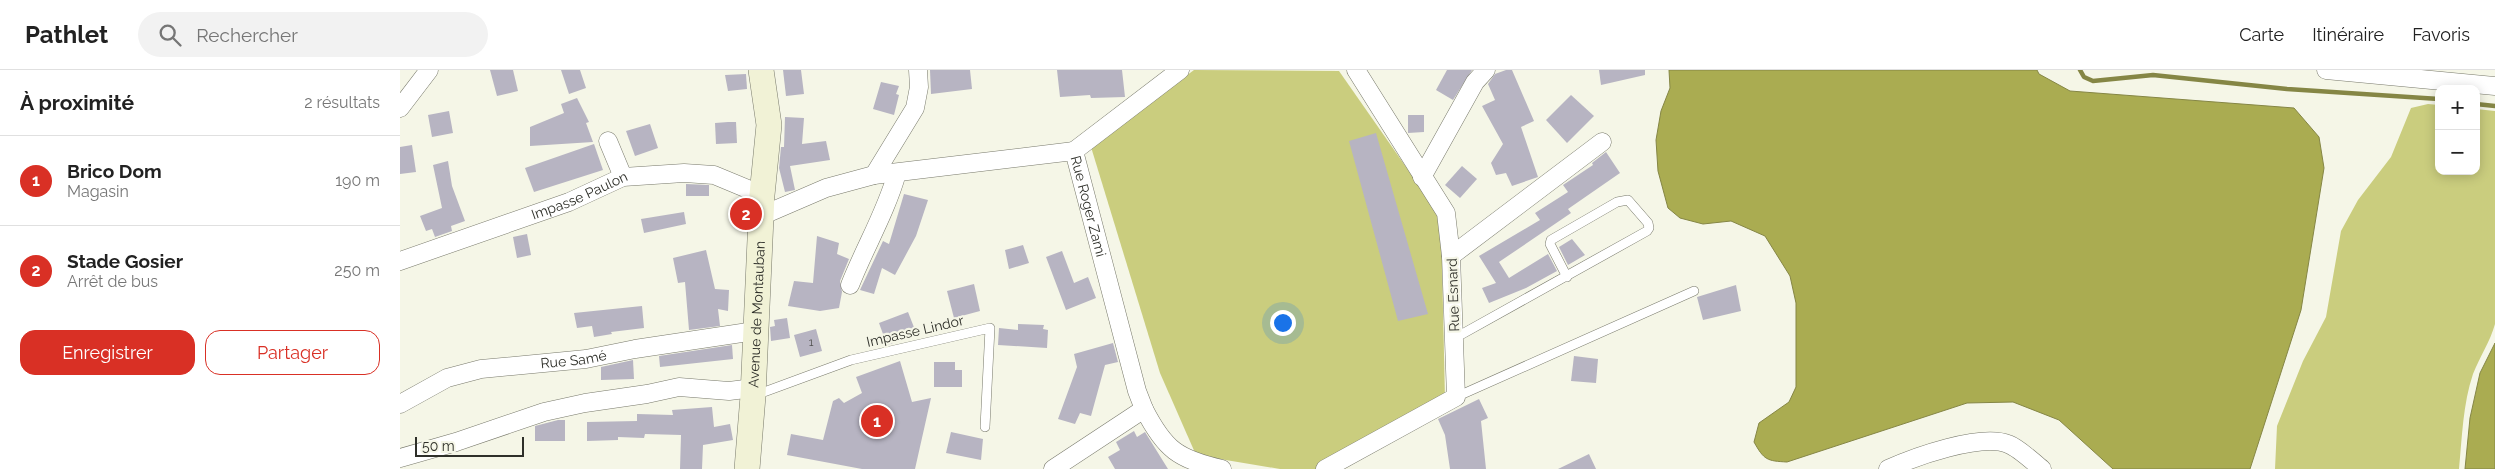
<!DOCTYPE html>
<html lang="fr">
<meta charset="utf-8">
<style>
:root{--surface:#fff;--page:#f2f2f2;--text:#222;--muted:#767676;--line:#e0e0e0;--accent:#d93025}
body{margin:0;font-family:Raleway,sans-serif;background:var(--page);color:var(--text)}
.controls{position:absolute;right:15px;top:15px;display:grid;overflow:hidden;border-radius:10px;box-shadow:0 2px 12px #0003}
.controls button{width:45px;height:45px;display:grid;place-items:center;padding:0;border:0;border-bottom:1px solid var(--line);background:var(--surface);color:var(--text);font:25px sans-serif}
.scale{position:absolute;left:15px;bottom:12px;width:109px;box-sizing:border-box;padding-left:5px;border:2px solid #2e2f29;border-top:0;font-size:14px;line-height:18px;white-space:nowrap;color:#2e2f29;-webkit-text-stroke:4px #f5f6e7;paint-order:stroke}
.you{position:absolute;left:882px;top:252px;width:18px;height:18px;margin:-12px;border:4px solid #fff;border-radius:50%;background:#1a73e8;box-shadow:0 0 0 8px #1a73e833}
.badge{display:grid;place-items:center;width:32px;height:32px;border-radius:50%;background:var(--accent);color:#fff;font-size:16px;font-weight:700}
.pin{position:absolute;translate:-50% -50%;border:2px solid #fff;box-shadow:0 1px 5px #0006}
.list{margin:0;padding:0;list-style:none}
h2{display:flex;justify-content:space-between;align-items:center;height:65px;margin:0;padding:0 20px;font-size:21px}
h2 small{font-size:16px;font-weight:400;color:var(--muted)}
.list li{display:grid;grid-template-columns:32px 1fr auto;gap:15px;align-items:center;box-sizing:border-box;height:90px;padding:0 20px;border-top:1px solid var(--line)}
.list b{display:block;font-size:19px;white-space:nowrap}
.list p{margin:0;font-size:16px;white-space:nowrap;color:var(--muted)}
.list em{font-size:16px;font-style:normal;color:var(--muted)}
.actions{display:flex;gap:10px;padding:15px 20px}
.actions a{flex:1;padding:11px 0;border:1px solid var(--accent);border-radius:15px;text-align:center;font-size:18px;color:var(--accent)}
.actions .main{background:var(--accent);color:#fff}
.icon{flex:none;width:28px;height:28px;fill:none;stroke:currentColor;stroke-width:2;stroke-linecap:round;stroke-linejoin:round}
.map{position:relative;flex:none;width:2095px;height:399px;overflow:hidden}
header{display:flex;align-items:center;gap:30px;box-sizing:border-box;height:70px;padding:0 25px;background:var(--surface);border-bottom:1px solid var(--line)}
header strong{font-size:24px}
nav{display:flex;gap:28px;margin-inline-start:auto;font-size:18px}
.search{width:350px;height:45px;background:var(--page);display:flex;align-items:center;gap:12px;box-sizing:border-box;padding:0 18px;border-radius:28px;color:var(--muted);font-size:19px}
main{display:flex}
aside{flex:1;background:var(--surface)}
.map>svg:first-child{display:block}
.green{fill:#cacd7e}
.water{fill:#aaac51;stroke:#858645}
.lines{fill:none;stroke-linecap:round;stroke-linejoin:round}
.stream{stroke:#858645;stroke-width:4.5}
.building{fill:#b7b4c2}
.service-casing{stroke:#78796b;stroke-width:10}
.minor-casing{stroke:#78796b;stroke-width:19}
.secondary-casing{stroke:#78796b;stroke-width:26}
.service{stroke:#fff;stroke-width:9}
.minor{stroke:#fff;stroke-width:18}
.secondary{stroke:#f1f2d6;stroke-width:25}
.labels{text-anchor:middle;dominant-baseline:central;stroke-width:4.5;stroke-linejoin:round;paint-order:stroke}
.number-label{font-size:11px;fill:#50504f}
.street-label{font-size:14px;fill:#2e2f29;stroke:#f5f6e7}
</style>
<header>
<strong>Pathlet</strong>
<div class="search"><svg class="icon" aria-label="search" viewBox="0 0 24 24"><circle cx="10" cy="10" r="6"/><path d="M15 15l6 6"/></svg>Rechercher</div>
<nav><a>Carte</a><a>Itinéraire</a><a>Favoris</a></nav>
</header>
<main>
<aside>
<h2>À proximité<small>2 résultats</small></h2>
<ul class="list">
<li><span class="badge">1</span><div><b>Brico Dom</b><p>Magasin</p></div><em>190 m</em></li>
<li><span class="badge">2</span><div><b>Stade Gosier</b><p>Arrêt de bus</p></div><em>250 m</em></li>
</ul>
<div class="actions"><a class="main">Enregistrer</a><a>Partager</a></div>
</aside>
<div class="map">
<svg width="2095" height="399" viewBox="0 0 2095 399">
<rect width="100%" height="100%" fill="#f5f6e7"/>
<g class="green">
<polygon points="794,0 939,1 1041,147 1045,330 919,399 880,399 796,385 760,303 691,77"/>
<path d="M2028,34L2039,35V101H2076V39L2095,41V254C2090,272 2080,286 2073,304C2063,333 2062,368 2059,399H1875L1877,356L1903,291L1926,247L1941,161L1958,130L1991,87L2011,38Z"/>
</g>
<g class="water">
<path d="M1269,0H1637L1639,4L1670,21L1894,38L1919,67L1924,98L1901,240L1850,399H1713L1659,350L1613,332L1567,333L1387,392C1367,391 1364,390 1354,372L1359,353L1389,332L1396,317V233L1390,206L1365,166L1331,151L1303,154L1280,148L1268,138L1258,101L1256,70L1261,41L1270,18Z"/>
<polygon points="2095,273 2095,399 2065,399 2070,348 2080,303"/>
</g>
<g class="lines">
<g class="stream">
<polyline points="1680,0 1684,7 1693,11 1753,5 1887,19 2039,29"/>
<polyline points="2076,34 2095,36"/>
</g>
</g>
<g class="building">
<polygon points="90,0 113,0 118,21 97,26"/>
<polygon points="161,0 180,0 186,18 169,24"/>
<polygon points="383,0 401,0 404,24 386,26"/>
<polygon points="530,0 570,0 572,19 531,24"/>
<polygon points="657,0 722,0 725,27 691,28 690,25 660,27"/>
<polygon points="1047,0 1072,0 1053,30 1036,20"/>
<polygon points="1106,0 1112,0 1134,51 1121,57 1138,107 1112,116 1106,103 1096,105 1091,93 1103,74 1082,36 1095,30 1088,14 1095,4"/>
<polygon points="1199,0 1245,0 1245,5 1201,15"/>
<polygon points="346,4 347,19 328,21 325,5"/>
<polygon points="481,12 499,16 496,24 499,25 494,45 473,39"/>
<polygon points="1171,25 1194,46 1167,73 1146,50"/>
<polygon points="177,28 189,52 186,53 193,72 130,76 130,57 164,43 161,34"/>
<polygon points="49,41 53,63 32,67 28,45"/>
<polygon points="1008,45 1024,45 1024,62 1008,63"/>
<polygon points="385,47 404,48 402,74 426,71 430,90 390,96 395,120 385,122 379,98 381,77 384,77"/>
<polygon points="328,52 336,52 337,73 316,74 315,53"/>
<polygon points="250,54 258,78 235,86 226,61"/>
<polygon points="976,63 1028,244 998,251 949,71"/>
<polygon points="194,74 203,100 134,122 125,98"/>
<polygon points="12,75 16,102 0,104 0,77"/>
<polygon points="1206,82 1220,103 1168,139 1171,143 1099,192 1109,208 1148,184 1157,201 1126,218 1089,233 1082,218 1096,213 1079,186 1140,150 1135,143 1168,122 1163,115 1193,95 1192,93"/>
<polygon points="48,91 52,116 65,151 51,156 52,161 35,167 32,159 26,161 20,146 42,138 33,95"/>
<polygon points="1062,96 1077,109 1060,128 1045,115"/>
<polygon points="286,114 309,115 309,126 286,126"/>
<polygon points="504,124 528,130 516,166 495,205 482,198 474,224 460,220 483,171 489,174"/>
<polygon points="284,142 286,154 244,163 241,149"/>
<polygon points="127,164 131,185 117,188 113,167"/>
<polygon points="417,166 439,173 437,184 449,189 440,211 442,222 439,238 420,241 388,236 394,211 413,213"/>
<polygon points="1172,169 1185,185 1168,195 1159,177"/>
<polygon points="623,175 629,193 609,199 605,180"/>
<polygon points="306,180 315,219 329,220 328,241 318,239 320,256 289,260 285,212 278,213 273,188"/>
<polygon points="662,181 674,213 688,207 696,228 666,240 646,187"/>
<polygon points="574,214 580,241 554,248 547,221"/>
<polygon points="1336,215 1341,241 1303,250 1297,227"/>
<polygon points="242,236 244,258 211,262 212,264 194,267 192,256 177,258 174,243"/>
<polygon points="508,242 517,265 487,275 479,253"/>
<polygon points="387,248 390,268 371,271 370,257 375,256 374,250"/>
<polygon points="618,254 644,255 643,259 648,260 647,278 598,275 599,258 618,260"/>
<polygon points="416,259 422,281 400,287 394,265"/>
<polygon points="713,273 718,292 705,295 691,346 680,343 675,354 658,349 677,297 674,284"/>
<polygon points="332,275 333,289 260,297 259,286"/>
<polygon points="1174,286 1198,289 1196,313 1171,311"/>
<polygon points="233,290 234,309 201,310 201,297"/>
<polygon points="500,291 512,332 531,328 515,399 462,399 387,385 391,364 423,370 433,331 439,328 444,333 462,323 456,307"/>
<polygon points="534,292 555,292 555,300 562,300 562,317 534,317"/>
<polygon points="1079,329 1088,348 1081,351 1086,399 1050,399 1045,365 1038,349"/>
<polygon points="312,337 314,357 330,354 333,370 303,375 302,399 280,399 281,365 245,364 244,368 218,367 218,370 187,371 187,352 237,351 237,344 273,345 272,340"/>
<polygon points="158,350 165,350 165,371 135,371 135,356"/>
<polygon points="734,361 737,367 745,362 768,399 715,399 708,387 720,380 716,372"/>
<polygon points="551,362 583,369 581,390 546,383"/>
<polygon points="1189,384 1196,399 1158,399"/>
</g>
<g class="lines">
<g class="service-casing">
<g id="service">
<polyline points="1055,268 1247,161 1249,158 1248,153 1228,130 1217,132 1151,170 1150,174 1167,207"/>
<polyline points="356,325 451,290 590,258 585,357"/>
<polyline points="1056,327 1294,221"/>
</g>
</g>
<g class="minor-casing">
<g id="minor">
<polyline points="1926,0 2095,16"/>
<polyline points="0,38 29,0"/>
<polyline points="208,71 223,107"/>
<polyline points="674,81 780,0"/>
<polyline points="474,105 515,38 519,17 518,0"/>
<polyline points="1022,107 1075,12 1086,0"/>
<path id="s1" d="M361,146L426,118L474,105L674,81L737,321L744,339L653,399"/>
<polyline points="1051,186 1202,72"/>
<path id="s2" d="M0,191L169,132L223,107L284,103L314,105L362,125"/>
<path d="M450,215C465,177 486,142 497,103"/>
<path id="s3" d="M0,334L47,308L81,299L186,289L235,279L355,261"/>
<path d="M744,339C765,380 778,389 822,399"/>
<polyline points="0,388 56,372 144,342 185,333 247,324 279,317 329,321 353,318"/>
<polyline points="925,399 1056,327 1051,186 1046,143 956,0"/>
<path d="M1488,399C1514,387 1581,363 1608,374C1619,378 1632,391 1642,399"/>
</g>
</g>
<g class="secondary-casing">
<g id="secondary">
<path id="s4" d="M347,399L353,326L362,125L369,55L361,0"/>
</g>
</g>
<use href="#service" class="service"/>
<use href="#minor" class="minor"/>
<use href="#secondary" class="secondary"/>
</g>
<g class="labels">
<g class="number-label">
<text x="411" y="272">1</text>
</g>
<g class="street-label">
<text stroke="none"><textPath href="#s2" startOffset="191">Impasse Paulon</textPath></text>
<text stroke="none"><textPath href="#s1" startOffset="379">Rue Roger Zami</textPath></text>
<text transform="translate(1053 225) rotate(-92)">Rue Esnard</text>
<text stroke="none"><textPath href="#s4" startOffset="155">Avenue de Montauban</textPath></text>
<text transform="translate(515 261) rotate(-13)">Impasse Lindor</text>
<text stroke="none"><textPath href="#s3" startOffset="182">Rue Samé</textPath></text>
</g>
</g>
</svg>
<div class="controls">
<button>+</button>
<button>−</button>
</div>
<div class="scale">50 m</div>
<div class="you"></div>
<div class="pin badge" style="left:477px;top:351px">1</div>
<div class="pin badge" style="left:346px;top:144px">2</div>
</div>
</main>
